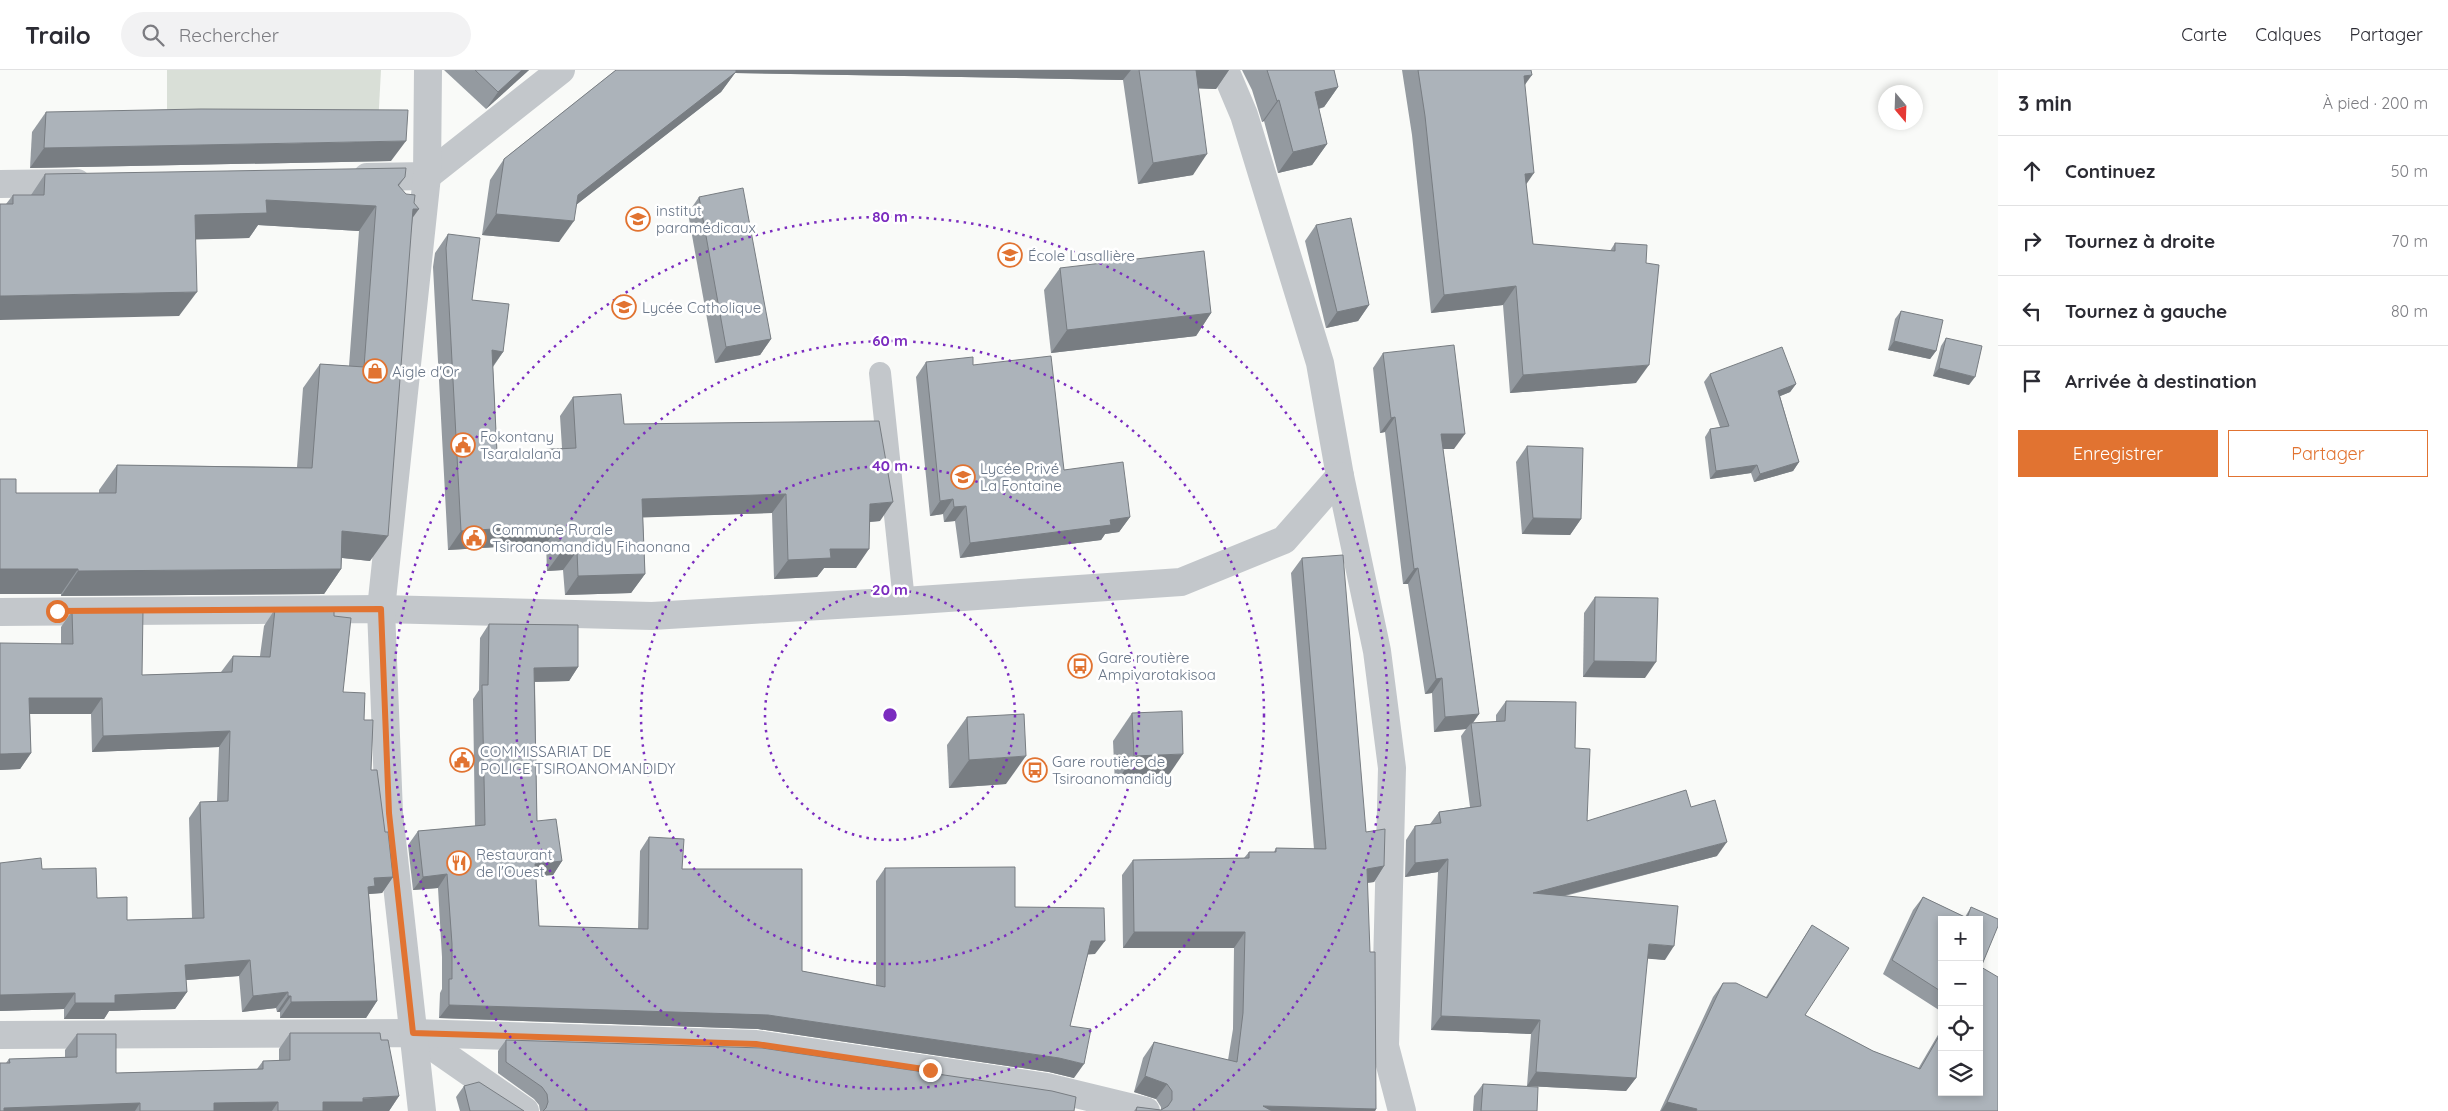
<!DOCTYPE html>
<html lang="fr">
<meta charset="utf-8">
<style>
:root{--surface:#fff;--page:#f2f2f3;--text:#2b2b33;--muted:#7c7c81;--line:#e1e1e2;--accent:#e17331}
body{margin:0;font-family:Quicksand,sans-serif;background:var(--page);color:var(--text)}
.controls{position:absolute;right:15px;bottom:15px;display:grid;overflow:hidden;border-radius:0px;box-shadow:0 2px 8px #0003}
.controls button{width:45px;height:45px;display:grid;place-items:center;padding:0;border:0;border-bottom:1px solid var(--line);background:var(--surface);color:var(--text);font:25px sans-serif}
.compass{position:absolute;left:1878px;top:15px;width:45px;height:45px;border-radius:50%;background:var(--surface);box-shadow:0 2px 8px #0003;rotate:161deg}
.stop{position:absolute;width:15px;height:15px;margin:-11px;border:4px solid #e17331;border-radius:50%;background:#fff}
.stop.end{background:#e17331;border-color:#fff;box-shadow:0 1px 5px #0008}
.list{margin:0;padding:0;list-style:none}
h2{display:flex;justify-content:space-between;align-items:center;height:65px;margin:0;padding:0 20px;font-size:21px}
h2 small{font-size:16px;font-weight:400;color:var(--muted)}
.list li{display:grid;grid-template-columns:32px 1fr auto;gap:15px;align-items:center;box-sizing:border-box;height:70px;padding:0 20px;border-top:1px solid var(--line)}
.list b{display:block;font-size:19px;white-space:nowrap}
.list em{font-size:16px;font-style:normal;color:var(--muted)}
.actions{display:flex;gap:10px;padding:15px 20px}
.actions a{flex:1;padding:11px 0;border:1px solid var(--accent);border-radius:0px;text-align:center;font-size:18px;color:var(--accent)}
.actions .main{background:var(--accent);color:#fff}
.icon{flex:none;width:28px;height:28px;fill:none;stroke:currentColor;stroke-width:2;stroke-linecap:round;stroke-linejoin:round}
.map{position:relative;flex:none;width:1998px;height:1041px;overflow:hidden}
header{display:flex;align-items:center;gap:30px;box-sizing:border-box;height:70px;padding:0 25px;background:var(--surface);border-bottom:1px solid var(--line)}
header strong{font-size:24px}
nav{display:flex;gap:28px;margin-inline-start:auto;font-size:18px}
.search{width:350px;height:45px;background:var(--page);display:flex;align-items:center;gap:12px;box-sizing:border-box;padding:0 18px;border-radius:28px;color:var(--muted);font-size:19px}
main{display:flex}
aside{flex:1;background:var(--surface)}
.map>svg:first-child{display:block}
.green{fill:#d9dfd7}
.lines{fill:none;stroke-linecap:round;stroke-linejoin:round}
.lane{stroke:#c3c7cb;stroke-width:22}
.street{stroke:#c3c7cb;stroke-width:28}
.wall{fill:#949aa0}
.shaded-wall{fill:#787d82}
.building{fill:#acb3ba;stroke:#787d82}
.route{stroke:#e17331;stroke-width:6}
.ring{fill:none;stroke:#7b2cbf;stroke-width:2.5;stroke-dasharray:2.5 5}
.labels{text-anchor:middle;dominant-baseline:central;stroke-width:5;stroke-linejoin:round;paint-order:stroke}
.poi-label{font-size:15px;fill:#697688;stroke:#fff;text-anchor:start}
.centre{fill:#7b2cbf;stroke:#fff;stroke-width:2.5}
.ring-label{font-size:15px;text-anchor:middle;font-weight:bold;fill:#7b2cbf;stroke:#fff;stroke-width:5;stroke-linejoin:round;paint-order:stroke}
</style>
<header>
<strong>Trailo</strong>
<div class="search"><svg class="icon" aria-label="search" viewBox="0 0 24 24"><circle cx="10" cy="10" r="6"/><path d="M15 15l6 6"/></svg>Rechercher</div>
<nav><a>Carte</a><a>Calques</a><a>Partager</a></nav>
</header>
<main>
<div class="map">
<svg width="1998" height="1041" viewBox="0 0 1998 1041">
<rect width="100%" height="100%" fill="#f9faf8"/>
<polygon class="green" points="167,0 381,0 378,56 167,57"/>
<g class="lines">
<polyline class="lane" points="880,303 904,531"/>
<g class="street">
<polyline points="1225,0 1244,45 1320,293 1340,406 1377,581 1392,698 1385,976 1402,1041"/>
<polyline points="367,107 427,106 561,0"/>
<polyline points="0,114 77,113"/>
<polyline points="0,542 381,539 652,546 904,531 1181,512 1284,470 1340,406"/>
<polyline points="413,963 525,1041"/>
<polyline points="0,965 413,963 756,974 1047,1017 1146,1041"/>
<polyline points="422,1041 389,743 381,539 427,106 428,0"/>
</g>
</g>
<g class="wall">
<polygon points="444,0 529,0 486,39"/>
<polygon points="616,0 1229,0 1216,19 1198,18 1193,105 1138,114 1123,10 735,3 721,22 576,135 559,172 482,165 490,110 504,89"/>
<polygon points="1242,0 1334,0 1338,17 1324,37 1319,39 1327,74 1312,95 1278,103 1264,51 1262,52 1252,20"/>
<polygon points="1402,0 1531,0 1525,15 1526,115 1533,174 1610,181 1615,173 1636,313 1510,323 1503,235 1431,243 1412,65"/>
<polygon points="46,42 391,91 30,98 32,62"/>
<polygon points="45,104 405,107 399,116 413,147 370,491 342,488 341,499 324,524 61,526 61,524 0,524 0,409 16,423 99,423 99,420 117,395 297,397 303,318 320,294 349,296 359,161 258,155 249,168 196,169 179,246 6,134 13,125 31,125"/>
<polygon points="699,127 771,269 760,285 715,293 688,143"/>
<polygon points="1316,155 1369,235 1358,251 1326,258 1305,171"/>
<polygon points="448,164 472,230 503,282 493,297 497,382 562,378 560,346 573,327 624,354 880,451 870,452 856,498 824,498 817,507 774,509 772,443 643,447 645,504 631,523 565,525 563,500 547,501 546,474 448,480 433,197 435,183"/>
<polygon points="1060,198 1211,243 1196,266 1051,283 1044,220"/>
<polygon points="1901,241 1936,281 1930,289 1888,280 1895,249"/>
<polygon points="1946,268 1969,315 1933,306 1941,276"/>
<polygon points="1383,283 1454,379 1443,379 1479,644 1473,653 1496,652 1496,645 1506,631 1575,678 1587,751 1691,737 1717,786 1565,826 1665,890 1647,888 1636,1008 1626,1021 1527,1016 1531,964 1431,960 1438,802 1405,807 1406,770 1415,756 1430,754 1439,742 1470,737 1461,666 1466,659 1434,662 1432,623 1425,624 1408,514 1403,514 1385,362 1380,363 1373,298"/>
<polygon points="926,292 973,295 1064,400 1130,447 1119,462 1105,464 1101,470 960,488 955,451 944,452 943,444 930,446 916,307"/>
<polygon points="1710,304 1796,314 1790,322 1780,326 1799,392 1793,401 1754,412 1751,403 1710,409 1705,367 1710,359 1720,357 1704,312"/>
<polygon points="1527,376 1581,449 1570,465 1522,464 1516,392"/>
<polygon points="1302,488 1366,762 1384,796 1374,812 1367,813 1376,1039 1375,1041 1134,1041 1137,1037 1161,1040 1161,1037 1156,1029 1134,1022 1143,988 1154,972 1228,990 1233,959 1234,878 1123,878 1122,805 1133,790 1244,788 1249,782 1274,782 1276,778 1314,779 1291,503"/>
<polygon points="1595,527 1645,608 1583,607 1584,543"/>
<polygon points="275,539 334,546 343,622 364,650 371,700 385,762 393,807 382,823 369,824 369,825 377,931 366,948 280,948 280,942 277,942 276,938 242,942 239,906 186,910 187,922 175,939 109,941 104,949 64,949 64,939 0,941 0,793 42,799 97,828 127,850 192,848 189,748 200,732 217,731 219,677 92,682 91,644 30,644 31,683 20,699 0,700 61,574 61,557 72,541 142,605 221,602 233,586 260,586 264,556"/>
<polygon points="489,554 578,597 569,611 535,612 537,751 562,791 553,805 536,806 539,856 638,859 640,781 649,767 682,799 802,901 876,915 876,811 885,798 1015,837 1095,884 1088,884 1070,956 1074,1008 1049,1002 758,959 439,948 440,923 442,919 442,887 438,818 413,820 408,775 418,761 475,756 473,629 479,620 480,568"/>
<polygon points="1132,643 1164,712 1115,714 1113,671"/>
<polygon points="967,647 1006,714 949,718 947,675"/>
<polygon points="1923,827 1965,847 1971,837 1981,897 1998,1041 1660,1041 1713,927 1723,913 1766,927 1803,869 1812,855 1805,945 1873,981 1918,999 1942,958 1942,1022 1979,1022 1942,850 1942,942 1883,904 1913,840"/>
<polygon points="290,963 381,970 399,1026 389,1041 0,1041 6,993 9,989 65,987 65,980 77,964 116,1003 257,999 263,991 279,991 279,979"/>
<polygon points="506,970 1074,1041 540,1041 539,1035 534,1029 498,1003 498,981"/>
<polygon points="1483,1014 1537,1041 1473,1041 1474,1026"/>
<polygon points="464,1016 524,1041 460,1041 456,1027"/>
</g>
<g class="shaded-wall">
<polygon points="522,0 529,0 486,39 498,22"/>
<polygon points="722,0 1131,0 1123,10 735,3 721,22 563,145 578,125"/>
<polygon points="1194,0 1229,0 1216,19 1181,18"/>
<polygon points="1532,5 1519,23 1524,6"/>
<polygon points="1338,17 1324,37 1300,43 1315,22"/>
<polygon points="1279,30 1264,51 1262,52 1277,31"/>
<polygon points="406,71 391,91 30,98 44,78"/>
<polygon points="1327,74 1312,95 1278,103 1293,82"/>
<polygon points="1207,84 1193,105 1138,114 1153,93"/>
<polygon points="1534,103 1521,122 1525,104"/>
<polygon points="266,130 376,136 359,161 258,155 249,168 178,170 195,145"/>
<polygon points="413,139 419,139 401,164"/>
<polygon points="496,144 574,151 559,172 482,165"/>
<polygon points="1516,216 1503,235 1431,243 1444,225"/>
<polygon points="197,222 179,246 0,250 0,226"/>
<polygon points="1369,235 1358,251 1326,258 1337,242"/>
<polygon points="1211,243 1196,266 1051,283 1067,260"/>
<polygon points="771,269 760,285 715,293 726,277"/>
<polygon points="1894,271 1936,281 1930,289 1888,280"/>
<polygon points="492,280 503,282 490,300"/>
<polygon points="1649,295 1636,313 1510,323 1523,305"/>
<polygon points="1939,298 1975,307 1969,315 1933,306"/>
<polygon points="1796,314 1790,322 1773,329 1778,321"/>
<polygon points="1395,347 1385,362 1380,363 1391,348"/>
<polygon points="1441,364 1465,364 1454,379 1431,379"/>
<polygon points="1799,392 1793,401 1754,412 1760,404"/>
<polygon points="1757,395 1751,403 1710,409 1716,401"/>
<polygon points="786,424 772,443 629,448 642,429"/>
<polygon points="953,429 943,444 930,446 940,431"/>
<polygon points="893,432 880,451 857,453 870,434"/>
<polygon points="966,436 955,451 944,452 954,437"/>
<polygon points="1130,447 1119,462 1105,464 1101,470 960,488 970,473 1110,450"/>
<polygon points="1533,448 1581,449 1570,465 1522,464"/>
<polygon points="559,455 546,474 448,480 461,461"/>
<polygon points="342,461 388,466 370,491 325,486"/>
<polygon points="830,479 869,479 856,498 824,498 817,507 774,509 788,490"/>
<polygon points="577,481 563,500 547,501 561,482"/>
<polygon points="1418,498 1408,514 1403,514 1414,499"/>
<polygon points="0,499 78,499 61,524 0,524"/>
<polygon points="341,499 324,524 61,526 78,501"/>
<polygon points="645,504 631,523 565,525 578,506"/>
<polygon points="1594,591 1656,592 1645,608 1583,607"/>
<polygon points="578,597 569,611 525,612 534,598"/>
<polygon points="1442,608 1432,623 1425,624 1436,609"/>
<polygon points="29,628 102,628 91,644 18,644"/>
<polygon points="1479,644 1471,655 1471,653 1466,659 1434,662 1445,647"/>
<polygon points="230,661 219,677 92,682 103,666"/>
<polygon points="31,683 20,699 0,700 0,684"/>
<polygon points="1183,684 1164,712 1115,714 1134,686"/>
<polygon points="1026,686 1006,714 949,718 969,690"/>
<polygon points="1727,772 1717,786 1523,836 1533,823"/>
<polygon points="1448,789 1438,802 1405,807 1415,793"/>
<polygon points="562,791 553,805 525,807 535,794"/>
<polygon points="1384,796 1374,812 1356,814 1367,799"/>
<polygon points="447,804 438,818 413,820 423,807"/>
<polygon points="393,807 382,823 369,824 364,832 356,833 374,808"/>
<polygon points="1134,862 1245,862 1234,878 1123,878"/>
<polygon points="1091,871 1105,871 1095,884 1082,885"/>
<polygon points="1649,874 1674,876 1665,890 1639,888"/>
<polygon points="250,890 239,906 174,911 185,895"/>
<polygon points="187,922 175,939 109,941 104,949 64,949 75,933 115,925"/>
<polygon points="288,922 276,938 242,942 253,926"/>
<polygon points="75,923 64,939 0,941 0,925"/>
<polygon points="288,926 291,926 280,942 277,942"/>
<polygon points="377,931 366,948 280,948 291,932"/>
<polygon points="449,935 768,945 1059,988 1084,994 1074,1008 1049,1002 758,959 439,948"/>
<polygon points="1441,946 1540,950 1531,964 1431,960"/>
<polygon points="1536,1002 1636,1008 1626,1021 1527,1016"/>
<polygon points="1145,1006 1167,1014 1156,1029 1134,1022"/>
<polygon points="399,1026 389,1041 317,1041 323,1032"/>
<polygon points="278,1032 272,1041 208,1041 214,1033"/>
<polygon points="1667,1032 1697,1039 1696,1041 1661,1041"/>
<polygon points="140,1033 135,1041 1,1041 4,1038"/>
<polygon points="1263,1036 1376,1039 1375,1041 1260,1041"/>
</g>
<g class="building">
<polygon points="475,0 522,0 498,22"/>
<polygon points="616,0 736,0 736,2 578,125 574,151 496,144 504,89"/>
<polygon points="1139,0 1196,0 1207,84 1153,93"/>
<polygon points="1267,0 1334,0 1338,17 1315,22 1327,74 1293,82 1279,30 1277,31"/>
<polygon points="1418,0 1531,0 1532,5 1524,6 1534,103 1525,104 1533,174 1615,181 1615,173 1647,175 1646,193 1659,195 1649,295 1523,305 1516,216 1444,225 1425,46"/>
<polygon points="201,39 408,40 406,71 44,78 46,42"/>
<polygon points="406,98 405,107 398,115 406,124 415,125 414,133 419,139 413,139 388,466 342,461 341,499 78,501 78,499 0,499 0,409 16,409 16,423 116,423 117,395 312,398 320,294 364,297 376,136 266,130 267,143 195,145 197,222 0,226 0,134 13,134 13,125 44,125 45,104"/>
<polygon points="743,118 771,269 726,277 699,127"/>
<polygon points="1351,148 1369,235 1337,242 1316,155"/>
<polygon points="448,164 480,168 472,230 509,234 503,282 492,280 497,382 576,378 573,327 621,324 624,354 879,351 893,432 870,434 869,479 830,479 831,488 788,490 786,424 642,429 645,504 578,506 577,481 561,482 559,455 461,461 446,178"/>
<polygon points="1204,181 1211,243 1067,260 1060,198"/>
<polygon points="1901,241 1943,250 1936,281 1894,271"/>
<polygon points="1946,268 1982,276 1975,307 1939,298"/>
<polygon points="1454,275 1465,364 1441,364 1479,644 1445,647 1442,608 1436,609 1418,498 1414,499 1395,347 1391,348 1383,283"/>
<polygon points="1782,277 1796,314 1778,321 1799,392 1760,404 1757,395 1716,401 1710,359 1729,356 1710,304"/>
<polygon points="1051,286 1064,400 1123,392 1130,447 1110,450 1111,455 970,473 966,436 954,437 953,429 940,431 926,292 973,287 973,295"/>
<polygon points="1527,376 1583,378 1581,449 1533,448"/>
<polygon points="1343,485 1366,762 1385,759 1384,796 1367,799 1370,882 1375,882 1376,1039 1263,1036 1272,1041 1136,1041 1137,1037 1161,1040 1168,1036 1172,1030 1172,1021 1167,1014 1145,1006 1154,972 1237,992 1243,943 1245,862 1134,862 1133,790 1249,788 1249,782 1276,782 1276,778 1326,779 1302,488"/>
<polygon points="1595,527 1658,528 1656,592 1594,591"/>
<polygon points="275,539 334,539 334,546 351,548 343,622 365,623 364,650 373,650 371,700 377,700 385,762 388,762 393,807 374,808 375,816 368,817 377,931 291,932 291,926 288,926 288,922 253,926 250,890 185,895 187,922 115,925 115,933 75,933 75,923 0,925 0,793 41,788 42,799 96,798 97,828 127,827 127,850 204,848 200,732 228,731 230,661 103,666 102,628 29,628 31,683 0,684 0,573 73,574 72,541 143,540 142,605 232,602 233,586 270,587"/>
<polygon points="489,554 578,555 578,597 534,598 537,751 556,749 562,791 535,794 539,856 648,859 649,767 684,769 682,799 802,799 802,901 885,917 885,798 1015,797 1015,837 1104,838 1105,871 1091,871 1070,956 1091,959 1084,994 1059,988 768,945 449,935 449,909 452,909 452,874 447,804 423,807 418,761 485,755 482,615 488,615"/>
<polygon points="1506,631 1576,632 1575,678 1590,679 1587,751 1686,720 1691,737 1715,730 1727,772 1533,823 1678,836 1674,876 1649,874 1636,1008 1536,1002 1540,950 1441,946 1448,789 1415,793 1415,756 1441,753 1439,742 1481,736 1471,653 1505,651"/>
<polygon points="1182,641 1183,684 1134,686 1132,643"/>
<polygon points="1024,644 1026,686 969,690 967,647"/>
<polygon points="1923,827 1967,848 1971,837 1998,849 1998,856 1981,897 1998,907 1998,1041 1696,1041 1697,1039 1667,1032 1723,913 1736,913 1767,928 1812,855 1849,878 1805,945 1873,981 1920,999 1942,961 1942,1022 1979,1022 1979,850 1942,850 1942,922 1892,890"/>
<polygon points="290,963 380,963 381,970 388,970 399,1026 363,1028 363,1032 323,1032 323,1041 278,1041 278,1032 214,1033 214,1041 140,1041 140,1033 4,1038 4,1041 0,1041 0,993 10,993 9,989 77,987 77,964 116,964 116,1003 263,999 263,991 290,990"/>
<polygon points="506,970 762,978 1052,1021 1076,1027 1074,1041 543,1041 546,1038 548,1032 547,1024 542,1017 506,992"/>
<polygon points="479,1012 524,1041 470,1041 464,1016"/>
<polygon points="1483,1014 1538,1017 1537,1041 1481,1041"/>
</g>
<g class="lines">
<polyline class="route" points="57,541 381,539 389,743 413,963 756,974 930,1000"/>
</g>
<g class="ring">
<circle cx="890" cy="645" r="125"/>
<circle cx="890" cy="645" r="249"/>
<circle cx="890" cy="645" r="374"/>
<path d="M587 1040A498 498 0 1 1 1193 1040"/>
</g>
<defs>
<g id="university-ring" transform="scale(1.25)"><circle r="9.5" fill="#fff" stroke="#e17331" stroke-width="1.5"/><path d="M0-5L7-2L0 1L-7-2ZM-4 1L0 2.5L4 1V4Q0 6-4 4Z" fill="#e17331"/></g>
<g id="school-ring" transform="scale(1.25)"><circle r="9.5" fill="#fff" stroke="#e17331" stroke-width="1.5"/><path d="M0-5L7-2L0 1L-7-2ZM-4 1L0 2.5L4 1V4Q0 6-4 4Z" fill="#e17331"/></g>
<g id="shop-ring" transform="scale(1.25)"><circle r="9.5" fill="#fff" stroke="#e17331" stroke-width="1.5"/><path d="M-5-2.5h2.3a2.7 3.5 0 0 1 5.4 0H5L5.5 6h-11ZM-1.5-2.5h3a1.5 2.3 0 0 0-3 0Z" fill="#e17331"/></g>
<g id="civic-ring" transform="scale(1.25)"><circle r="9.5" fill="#fff" stroke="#e17331" stroke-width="1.5"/><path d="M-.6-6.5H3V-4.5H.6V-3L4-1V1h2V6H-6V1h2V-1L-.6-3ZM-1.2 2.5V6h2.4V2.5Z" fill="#e17331"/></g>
<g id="bus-ring" transform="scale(1.25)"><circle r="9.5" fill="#fff" stroke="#e17331" stroke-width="1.5"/><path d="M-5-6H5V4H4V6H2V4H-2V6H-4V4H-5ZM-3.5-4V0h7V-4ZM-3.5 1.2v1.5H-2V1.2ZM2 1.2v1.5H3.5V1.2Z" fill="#e17331"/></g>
<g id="restaurant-ring" transform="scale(1.25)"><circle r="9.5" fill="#fff" stroke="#e17331" stroke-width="1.5"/><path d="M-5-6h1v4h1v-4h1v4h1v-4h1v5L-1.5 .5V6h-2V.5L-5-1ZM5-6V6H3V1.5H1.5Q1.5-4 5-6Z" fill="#e17331"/></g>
</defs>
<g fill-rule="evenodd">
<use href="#university-ring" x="638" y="149"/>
<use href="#school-ring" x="1010" y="185"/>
<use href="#school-ring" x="624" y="237"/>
<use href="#shop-ring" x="375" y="301"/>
<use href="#civic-ring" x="463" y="375"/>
<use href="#school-ring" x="963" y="407"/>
<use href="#civic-ring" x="474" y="468"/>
<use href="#bus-ring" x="1080" y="596"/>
<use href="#civic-ring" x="462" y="690"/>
<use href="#bus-ring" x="1035" y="700"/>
<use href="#restaurant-ring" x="459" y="793"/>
</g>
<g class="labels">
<g class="poi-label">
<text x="656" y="140">institut<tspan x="656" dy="17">paramédicaux</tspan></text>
<text x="1028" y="185">École Lasallière</text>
<text x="642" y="237">Lycée Catholique</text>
<text x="392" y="301">Aigle d'Or</text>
<text x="480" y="366">Fokontany<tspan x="480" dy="17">Tsaralalana</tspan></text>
<text x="980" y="398">Lycée Privé<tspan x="980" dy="17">La Fontaine</tspan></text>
<text x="492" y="459">Commune Rurale<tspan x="492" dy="17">Tsiroanomandidy Fihaonana</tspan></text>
<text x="1098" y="587">Gare routière<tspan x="1098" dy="17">Ampivarotakisoa</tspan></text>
<text x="480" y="681">COMMISSARIAT DE<tspan x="480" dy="17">POLICE TSIROANOMANDIDY</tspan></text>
<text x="1052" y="691">Gare routière de<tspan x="1052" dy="17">Tsiroanomandidy</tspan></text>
<text x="476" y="784">Restaurant<tspan x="476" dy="17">de l'Ouest</tspan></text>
</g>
</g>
<circle cx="890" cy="645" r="8" class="centre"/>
<g class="ring-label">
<text x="890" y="152">80 m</text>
<text x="890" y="276">60 m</text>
<text x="890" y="401">40 m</text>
<text x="890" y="525">20 m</text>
</g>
</svg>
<div class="controls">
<button>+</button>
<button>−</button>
<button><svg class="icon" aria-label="locate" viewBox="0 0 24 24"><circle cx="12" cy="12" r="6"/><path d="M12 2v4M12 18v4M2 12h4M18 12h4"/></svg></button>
<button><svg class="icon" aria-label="layers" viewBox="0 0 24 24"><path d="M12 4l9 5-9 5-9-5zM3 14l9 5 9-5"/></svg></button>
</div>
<svg class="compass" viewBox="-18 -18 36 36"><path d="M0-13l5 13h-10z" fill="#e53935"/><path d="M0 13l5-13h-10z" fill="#7c7c81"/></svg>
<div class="stop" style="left:57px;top:541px"></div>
<div class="stop end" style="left:930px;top:1000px"></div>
</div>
<aside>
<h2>3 min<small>À pied · 200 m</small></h2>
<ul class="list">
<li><svg class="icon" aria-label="ahead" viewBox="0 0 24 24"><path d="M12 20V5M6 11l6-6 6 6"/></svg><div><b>Continuez</b></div><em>50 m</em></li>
<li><svg class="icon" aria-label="right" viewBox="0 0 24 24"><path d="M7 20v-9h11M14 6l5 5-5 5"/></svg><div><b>Tournez à droite</b></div><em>70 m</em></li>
<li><svg class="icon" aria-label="left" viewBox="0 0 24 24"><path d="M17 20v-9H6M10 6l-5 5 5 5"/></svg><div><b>Tournez à gauche</b></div><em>80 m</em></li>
<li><svg class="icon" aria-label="arrive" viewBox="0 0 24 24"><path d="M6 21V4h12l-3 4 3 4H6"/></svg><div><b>Arrivée à destination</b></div></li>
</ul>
<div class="actions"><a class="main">Enregistrer</a><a>Partager</a></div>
</aside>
</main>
